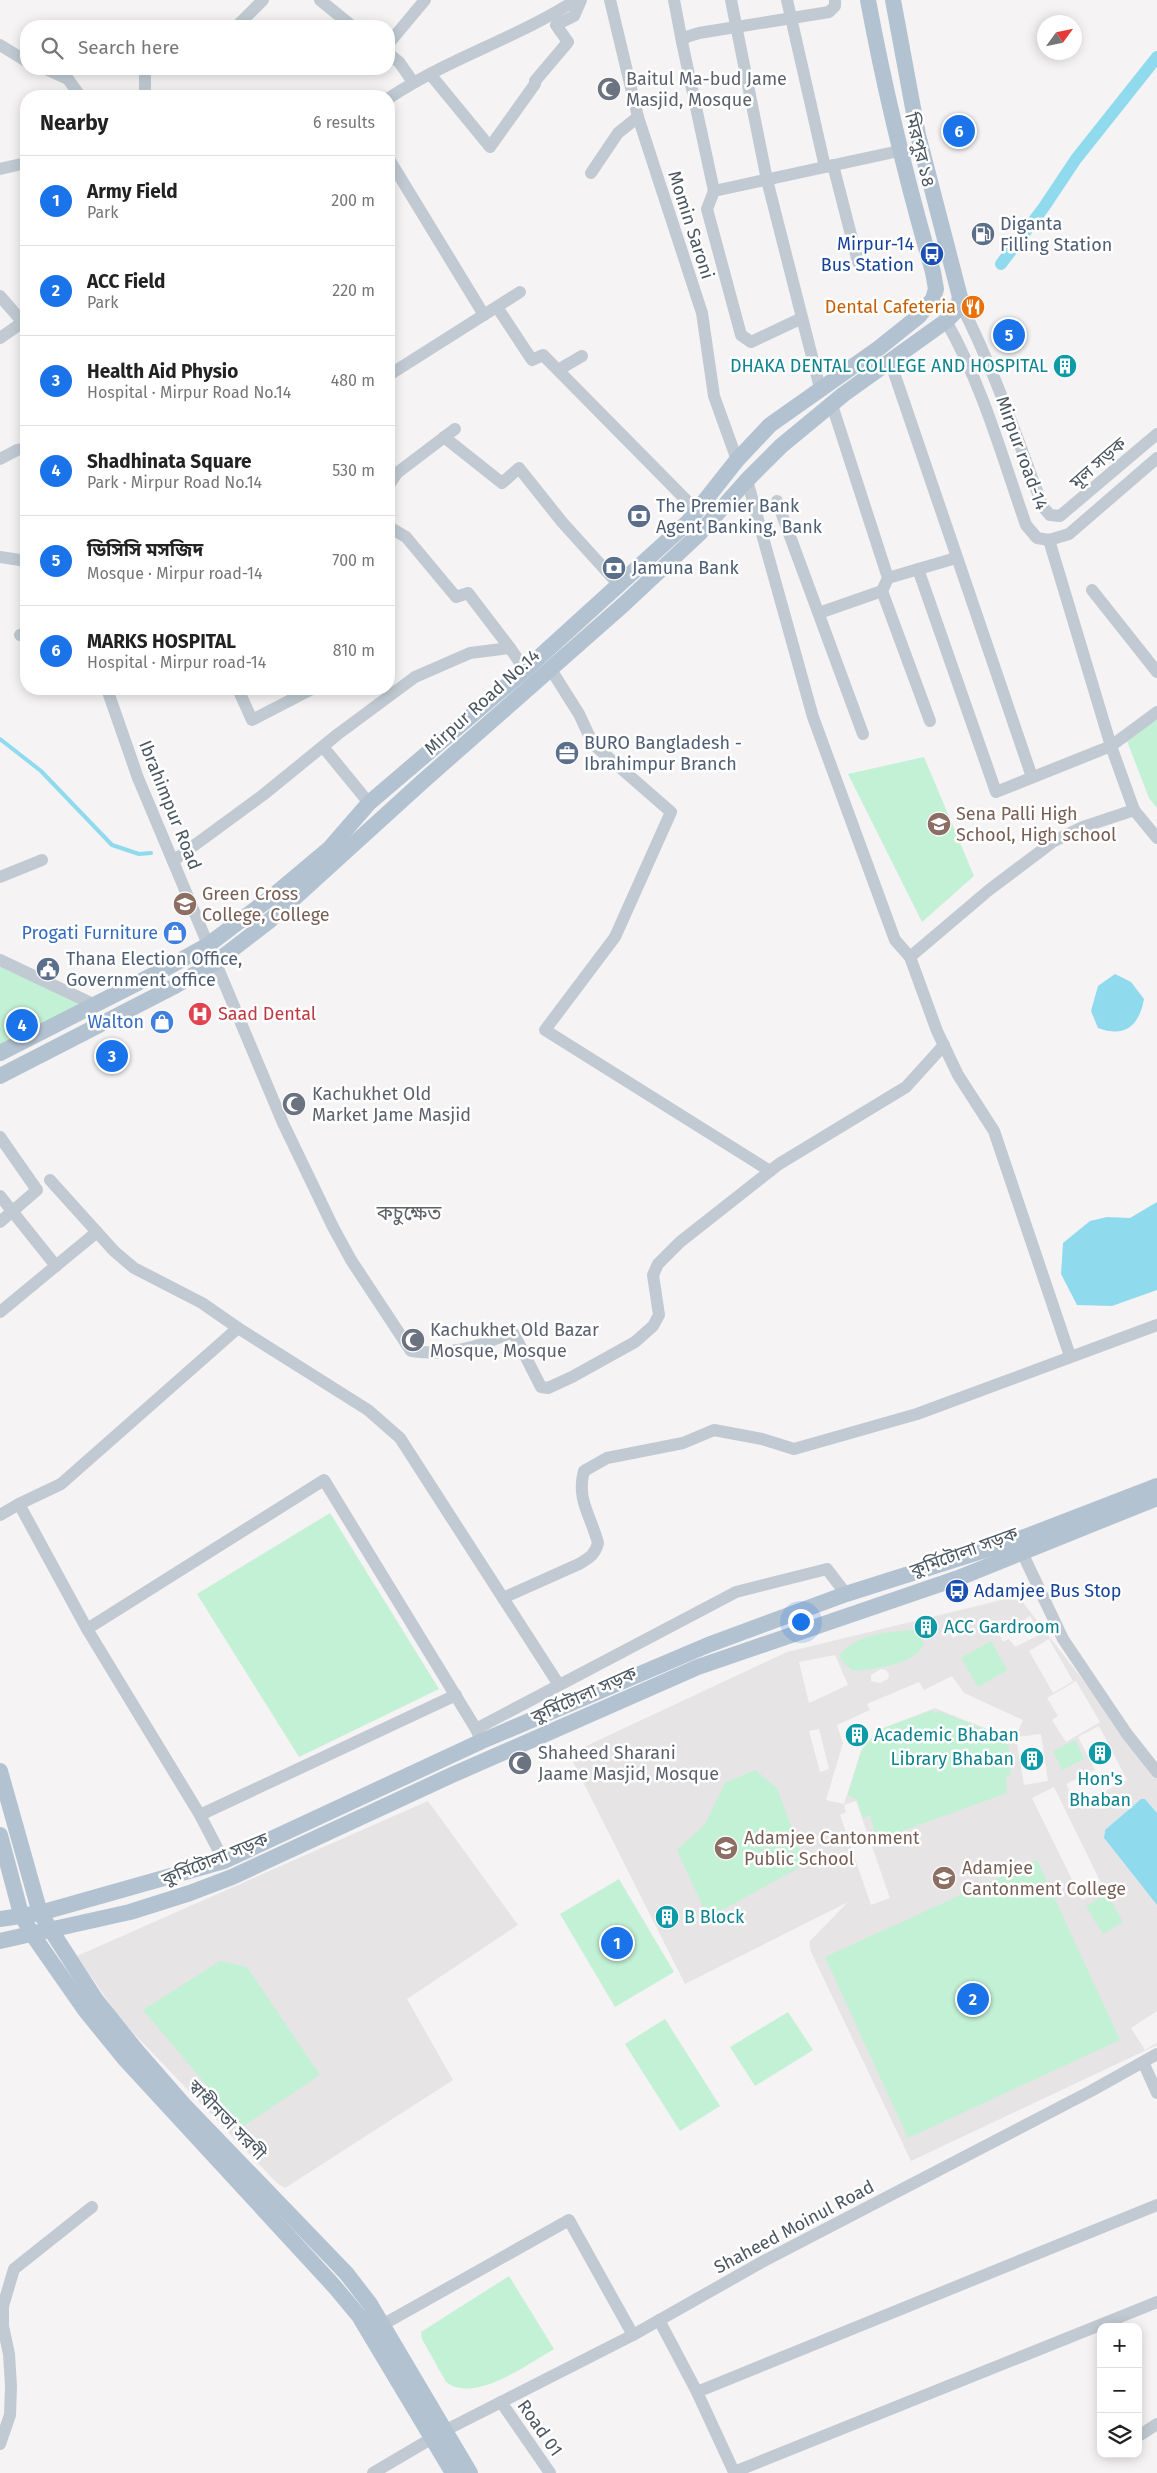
<!DOCTYPE html>
<meta charset="utf-8">
<style>
:root{--surface:#fff;--page:#f2f2f2;--text:#222;--muted:#767676;--line:#e0e0e0;--accent:#1a73e8}
body{margin:0;font-family:"Fira Sans","Noto Sans Bengali",sans-serif;background:var(--page);color:var(--text)}
.controls{position:absolute;right:15px;bottom:15px;display:grid;overflow:hidden;border-radius:10px;box-shadow:0 2px 12px #0003}
.controls button{width:45px;height:45px;display:grid;place-items:center;padding:0;border:0;border-bottom:1px solid var(--line);background:var(--surface);color:var(--text);font:25px sans-serif}
.compass{position:absolute;left:1037px;top:15px;width:45px;height:45px;border-radius:50%;background:var(--surface);box-shadow:0 2px 12px #0003;rotate:57deg}
.you{position:absolute;left:800px;top:1621px;width:18px;height:18px;margin:-12px;border:4px solid #fff;border-radius:50%;background:#1a73e8;box-shadow:0 0 0 8px #1a73e833}
.badge{display:grid;place-items:center;width:32px;height:32px;border-radius:50%;background:var(--accent);color:#fff;font-size:16px;font-weight:700}
.pin{position:absolute;translate:-50% -50%;border:2px solid #fff;box-shadow:0 1px 5px #0006}
.list{margin:0;padding:0;list-style:none}
h2{display:flex;justify-content:space-between;align-items:center;height:65px;margin:0;padding:0 20px;font-size:21px}
h2 small{font-size:16px;font-weight:400;color:var(--muted)}
.list li{display:grid;grid-template-columns:32px 1fr auto;gap:15px;align-items:center;box-sizing:border-box;height:90px;padding:0 20px;border-top:1px solid var(--line)}
.list b{display:block;font-size:19px;white-space:nowrap}
.list p{margin:0;font-size:16px;white-space:nowrap;color:var(--muted)}
.list em{font-size:16px;font-style:normal;color:var(--muted)}
.icon{flex:none;width:28px;height:28px;fill:none;stroke:currentColor;stroke-width:2;stroke-linecap:round;stroke-linejoin:round}
.map{position:relative;flex:none;width:1157px;height:2473px;overflow:hidden}
.search{position:absolute;background:var(--surface);box-shadow:0 2px 12px #0003;left:20px;top:20px;width:375px;height:55px;display:flex;align-items:center;gap:12px;box-sizing:border-box;padding:0 18px;border-radius:20px;color:var(--muted);font-size:19px}
.panel{position:absolute;background:var(--surface);box-shadow:0 2px 12px #0003;left:20px;top:90px;width:375px;height:605px;border-radius:20px}
.map>svg:first-child{display:block}
.education{fill:#e6e4e5;fill-rule:evenodd}
.green{fill:#c3f1d5}
.water{fill:#90daee}
.lines{fill:none;stroke-linecap:round;stroke-linejoin:round}
.stream{stroke:#90daee;stroke-width:4}
.canal{stroke:#90daee;stroke-width:12}
.minor{stroke:#c1cad2;stroke-width:12}
.major{stroke:#b3c2d1;stroke-width:16}
.labels{text-anchor:middle;dominant-baseline:central;stroke-width:5;stroke-linejoin:round;paint-order:stroke}
.worship-label{font-size:18px;fill:#5b616d;stroke:#fff;text-anchor:start}
.street-label{font-size:18px;fill:#4a5661;stroke:#fff}
.service-label{font-size:18px;fill:#4e5e75;stroke:#fff;text-anchor:start}
.transit-label{font-size:18px;fill:#164399;stroke:#fff;text-anchor:end}
.food-label{font-size:18px;fill:#c56008;stroke:#fff;text-anchor:end}
.culture-label{font-size:18px;fill:#0d838f;stroke:#fff;text-anchor:start}
.education-label{font-size:18px;fill:#785e54;stroke:#fff;text-anchor:start}
.shop-label{font-size:18px;fill:#366cbe;stroke:#fff;text-anchor:end}
.health-label{font-size:18px;fill:#be3a42;stroke:#fff;text-anchor:start}
.quarter-label{font-size:20px;fill:#5f6368;stroke:#fff}
</style>
<div class="map">
<svg width="1157" height="2473" viewBox="0 0 1157 2473">
<rect width="100%" height="100%" fill="#f5f3f3"/>
<g class="education">
<path d="M1018,1596L1157,1776V1813L1145,1799H1141L1105,1830L1104,1833L1105,1840L1157,1905V2011L1131,2028L1145,2050L1157,2043V2045L911,2161L811,1952L809,1942L848,1902L685,1984L569,1754L787,1652ZM1030,1616L1041,1634L1015,1647L1009,1639L1003,1642L998,1632L1006,1627L1008,1630L1014,1626L1013,1623L1018,1620L1020,1623ZM962,1617L970,1629L953,1638L947,1626ZM915,1630L922,1637L880,1667L853,1671L870,1637ZM1049,1639L1073,1681L1053,1693L1029,1651ZM835,1655L848,1685L809,1703L799,1662ZM881,1669L886,1670L889,1674L888,1679L880,1683L871,1681V1675ZM952,1676L964,1693L1023,1720L1014,1740L935,1708L878,1730L861,1751L844,1804L826,1800L843,1743L837,1725L870,1710L867,1704L919,1682L924,1690ZM1076,1681L1100,1722L1066,1742L1052,1720L1058,1716L1047,1698ZM936,1714L985,1801L885,1811L863,1818L857,1800ZM1099,1726L1127,1780L1077,1806L1066,1784L1095,1770L1078,1737ZM819,1729L829,1769L820,1772L809,1731ZM1041,1734L1048,1781L1024,1785L1016,1737ZM1054,1787L1104,1889L1082,1900L1032,1798ZM856,1801L890,1898L871,1905L840,1815L846,1812L844,1805Z"/>
<polygon points="428,1801 518,1925 407,1999 453,2080 285,2188 277,2183 121,2020 77,1956"/>
</g>
<g class="green">
<polygon points="1157,719 1157,808 1149,798 1127,741"/>
<polygon points="924,757 974,876 922,922 848,774"/>
<polygon points="0,967 86,1004 0,1047"/>
<polygon points="330,1513 439,1689 299,1757 197,1594"/>
<path d="M915,1630L924,1644C914,1665 875,1669 853,1671L841,1660L840,1655C855,1634 891,1631 915,1630Z"/>
<polygon points="991,1641 1007,1670 978,1687 961,1658"/>
<polygon points="933,1710 935,1714 938,1711 1002,1736 1003,1746 1003,1739 1008,1739 1011,1775 1006,1776 1007,1793 877,1840 870,1816 863,1818 857,1800 848,1795 861,1751 865,1752 862,1749 878,1731 882,1733 881,1729"/>
<polygon points="1075,1740 1084,1759 1062,1770 1053,1751"/>
<polygon points="755,1770 777,1788 805,1864 708,1918 677,1850 705,1824 725,1783"/>
<polygon points="1037,1860 1120,2040 908,2138 825,1957"/>
<polygon points="619,1879 674,1972 615,2007 560,1914"/>
<polygon points="1107,1894 1123,1922 1103,1934 1086,1906"/>
<polygon points="220,1961 247,1967 320,2075 242,2127 143,2010"/>
<polygon points="788,2012 813,2050 755,2086 730,2047"/>
<polygon points="665,2019 720,2106 680,2131 625,2044"/>
<path d="M509,2276L554,2349C528,2364 474,2404 446,2382L422,2339L421,2332Z"/>
</g>
<g class="water">
<path d="M1115,974L1131,982L1144,999C1139,1026 1125,1038 1098,1028L1091,1011L1098,986Z"/>
<polygon points="1157,1202 1157,1290 1112,1306 1077,1305 1061,1274 1063,1243 1090,1221 1107,1217 1130,1218"/>
<polygon points="1141,1799 1145,1799 1157,1813 1157,1905 1104,1838 1105,1830"/>
</g>
<g class="lines">
<polyline class="stream" points="0,739 41,771 112,845 139,854 151,853"/>
<polyline class="canal" points="1001,264 1044,207 1076,159 1157,57"/>
<g class="minor">
<polyline points="320,0 352,26"/>
<polyline points="610,0 638,117 702,313 714,396 737,460"/>
<polyline points="674,0 682,42"/>
<polyline points="731,0 767,180 820,388"/>
<polyline points="787,0 825,167"/>
<polyline points="237,26 263,0"/>
<polyline points="389,43 425,0"/>
<polyline points="0,45 26,61"/>
<polyline points="389,54 399,62 413,82"/>
<polyline points="46,69 68,79 80,96"/>
<polyline points="145,69 145,96"/>
<polyline points="430,74 490,147 535,84 535,81 568,42 556,25 574,16 581,0"/>
<path d="M389,98C447,59 517,38 576,0"/>
<polyline points="389,159 484,315"/>
<polyline points="833,165 858,262"/>
<polyline points="0,169 26,163"/>
<polyline points="591,173 618,133 638,117"/>
<polyline points="714,191 682,42 686,37 699,33 829,12 835,6 835,0"/>
<polyline points="0,296 26,326"/>
<path d="M960,303C994,368 1017,439 1043,507L1050,515L1060,516L1157,434"/>
<polyline points="497,307 532,360 543,355 697,511"/>
<polyline points="802,318 751,342 741,335 707,209 714,191 899,151"/>
<path d="M946,321C982,384 1002,456 1026,525L1037,538L1049,540L1069,534L1157,458"/>
<polyline points="0,338 23,322"/>
<polyline points="890,361 1032,777"/>
<polyline points="558,370 582,356"/>
<polyline points="389,375 520,292"/>
<polyline points="444,437 502,483 519,468 562,522 619,585"/>
<polyline points="0,459 17,450 26,448"/>
<polyline points="747,480 813,717 895,940 910,957 937,1031 958,1075 994,1131 1070,1356"/>
<polyline points="389,485 397,473 455,429"/>
<polyline points="777,501 863,734"/>
<polyline points="389,527 406,537 456,597 468,593 510,648"/>
<polyline points="1049,540 1111,746 1134,810 1157,838"/>
<polyline points="0,557 26,561"/>
<polyline points="918,569 996,792 1111,746 1157,712"/>
<polyline points="888,578 956,558"/>
<polyline points="882,591 930,721"/>
<polyline points="819,613 882,591 888,578 832,405"/>
<polyline points="20,635 26,634"/>
<polyline points="550,668 579,714 593,744 671,812 615,937 545,1030 770,1171"/>
<polyline points="1157,672 1092,590 1157,672"/>
<path d="M107,689L138,778L283,1123L333,1227L351,1260L411,1351C448,1356 476,1348 510,1333L514,1334L541,1387L548,1388L572,1377L635,1342L653,1326L659,1315L653,1275L658,1264L680,1242L779,1164L906,1087L944,1045"/>
<polyline points="238,689 252,720 312,689"/>
<polyline points="324,748 369,803"/>
<polyline points="173,861 263,795 338,734 415,677 470,653 510,648 525,670"/>
<polyline points="0,877 42,860"/>
<polyline points="910,957 989,890 1054,841 1083,827 1134,810"/>
<polyline points="0,960 95,1005"/>
<polyline points="0,1137 37,1190 0,1222"/>
<polyline points="50,1180 114,1251 134,1268 202,1303 238,1328 368,1410 400,1438 559,1685"/>
<polyline points="0,1196 56,1266"/>
<polyline points="0,1312 97,1232"/>
<polyline points="19,1504 61,1484 238,1328"/>
<polyline points="0,1515 19,1504 87,1629 200,1815 224,1861"/>
<polyline points="1018,1544 1063,1639 1127,1734 1157,1772"/>
<path d="M503,1598L579,1564C589,1558 595,1555 598,1543C591,1516 576,1499 584,1471L607,1458L683,1443L714,1430L762,1439L794,1449L917,1414L1157,1325"/>
<polyline points="87,1629 324,1480 476,1729"/>
<polyline points="479,1736 476,1729 736,1592 827,1569 846,1594"/>
<polyline points="200,1815 456,1695"/>
<polyline points="1143,2062 1157,2093"/>
<polyline points="659,2320 697,2392 734,2472 1157,2302"/>
<polyline points="382,2325 569,2220 633,2335"/>
<polyline points="697,2392 1157,2205"/>
<polyline points="501,2402 550,2473"/>
<polyline points="1140,2435 1157,2424"/>
<polyline points="0,2444 10,2415 11,2386 9,2354 3,2326 3,2306 14,2269 92,2207"/>
<polyline points="373,2473 446,2430 633,2335 762,2262 1091,2091 1157,2054"/>
</g>
<g class="major">
<path d="M0,1053L163,970L208,945L273,896L329,849L369,803L525,670L688,522L737,460L770,425L879,348L919,316L933,299L936,289L933,272C907,182 885,92 868,0"/>
<polyline points="0,1076 173,987 216,962 268,922 422,782 623,605 699,534 747,480 781,446 844,394 946,321 957,310 960,297 918,135 893,0"/>
<polyline points="0,1771 40,1913 96,2000 136,2050 184,2105 346,2273 370,2304 470,2473"/>
<polyline points="0,1835 21,1914 32,1934 85,2010 124,2058 334,2286 359,2316 453,2473"/>
<polyline points="0,1919 40,1913 224,1861 482,1741 708,1645 846,1594 1017,1540 1157,1486"/>
<polyline points="0,1941 130,1912 190,1893 232,1877 452,1775 698,1667 961,1577 1157,1498"/>
</g>
</g>
<defs>
<g id="mosque-disc" transform="scale(1.25)"><circle r="9.5" fill="#6b7280" stroke="#fff"/><path d="M3.5-4.9A6 6 0 1 0 3.5 4.9A5 5 0 1 1 3.5-4.9Z" fill="#fff"/></g>
<g id="fuel-disc" transform="scale(1.25)"><circle r="9.5" fill="#5c6f8a" stroke="#fff"/><path d="M-5.5-6h7V0h2V4h1.3V-2.5L3-4.5l.8-.8L6-3V5H2.5V1h-1V6h-7ZM-4.2-4.7v3.2H.2V-4.7Z" fill="#fff"/></g>
<g id="bus-disc" transform="scale(1.25)"><circle r="9.5" fill="#1a4fb4" stroke="#fff"/><path d="M-5-6H5V4H4V6H2V4H-2V6H-4V4H-5ZM-3.5-4V0h7V-4ZM-3.5 1.2v1.5H-2V1.2ZM2 1.2v1.5H3.5V1.2Z" fill="#fff"/></g>
<g id="restaurant-disc" transform="scale(1.25)"><circle r="9.5" fill="#e8710a" stroke="#fff"/><path d="M-5-6h1v4h1v-4h1v4h1v-4h1v5L-1.5 .5V6h-2V.5L-5-1ZM5-6V6H3V1.5H1.5Q1.5-4 5-6Z" fill="#fff"/></g>
<g id="building-disc" transform="scale(1.25)"><circle r="9.5" fill="#0f9aa8" stroke="#fff"/><path d="M-4-6H4V6H1V3H-1V6H-4ZM-2.5-4.3h1.7v1.8h-1.7ZM.8-4.3h1.7v1.8H.8ZM-2.5-1h1.7V.8h-1.7ZM.8-1h1.7V.8H.8Z" fill="#fff"/></g>
<g id="bank-disc" transform="scale(1.25)"><circle r="9.5" fill="#5c6f8a" stroke="#fff"/><path d="M-6-4H6V4H-6ZM0-2.3a2.3 2.3 0 1 0 0 4.6a2.3 2.3 0 1 0 0-4.6Z" fill="#fff"/></g>
<g id="office-disc" transform="scale(1.25)"><circle r="9.5" fill="#5c6f8a" stroke="#fff"/><path d="M-6-3h4V-5.5h4V-3h4V5H-6ZM-1-4.5V-3h2v-1.5ZM-6 0V1H6V0Z" fill="#fff"/></g>
<g id="school-disc" transform="scale(1.25)"><circle r="9.5" fill="#8d6e63" stroke="#fff"/><path d="M0-5L7-2L0 1L-7-2ZM-4 1L0 2.5L4 1V4Q0 6-4 4Z" fill="#fff"/></g>
<g id="university-disc" transform="scale(1.25)"><circle r="9.5" fill="#8d6e63" stroke="#fff"/><path d="M0-5L7-2L0 1L-7-2ZM-4 1L0 2.5L4 1V4Q0 6-4 4Z" fill="#fff"/></g>
<g id="shop-disc" transform="scale(1.25)"><circle r="9.5" fill="#3f7fe0" stroke="#fff"/><path d="M-5-2.5h2.3a2.7 3.5 0 0 1 5.4 0H5L5.5 6h-11ZM-1.5-2.5h3a1.5 2.3 0 0 0-3 0Z" fill="#fff"/></g>
<g id="civic-disc" transform="scale(1.25)"><circle r="9.5" fill="#5c6f8a" stroke="#fff"/><path d="M-.6-6.5H3V-4.5H.6V-3L4-1V1h2V6H-6V1h2V-1L-.6-3ZM-1.2 2.5V6h2.4V2.5Z" fill="#fff"/></g>
<g id="hospital-disc" transform="scale(1.25)"><circle r="9.5" fill="#e0444e" stroke="#fff"/><path d="M-5-5h3v3.5h4V-5h3V5h-3V1.5h-4V5h-3Z" fill="#fff"/></g>
</defs>
<g fill-rule="evenodd">
<use href="#mosque-disc" x="609" y="89"/>
<use href="#fuel-disc" x="983" y="234"/>
<use href="#bus-disc" x="932" y="254"/>
<use href="#restaurant-disc" x="973" y="307"/>
<use href="#building-disc" x="1065" y="366"/>
<use href="#bank-disc" x="639" y="516"/>
<use href="#bank-disc" x="614" y="568"/>
<use href="#office-disc" x="567" y="753"/>
<use href="#school-disc" x="939" y="824"/>
<use href="#university-disc" x="185" y="904"/>
<use href="#shop-disc" x="175" y="933"/>
<use href="#civic-disc" x="48" y="969"/>
<use href="#hospital-disc" x="200" y="1014"/>
<use href="#shop-disc" x="162" y="1022"/>
<use href="#mosque-disc" x="294" y="1104"/>
<use href="#mosque-disc" x="413" y="1340"/>
<use href="#bus-disc" x="957" y="1591"/>
<use href="#building-disc" x="926" y="1627"/>
<use href="#building-disc" x="857" y="1735"/>
<use href="#building-disc" x="1100" y="1753"/>
<use href="#building-disc" x="1032" y="1759"/>
<use href="#mosque-disc" x="520" y="1763"/>
<use href="#school-disc" x="726" y="1848"/>
<use href="#university-disc" x="944" y="1878"/>
<use href="#building-disc" x="667" y="1917"/>
</g>
<g class="labels">
<g class="worship-label">
<text x="626" y="79">Baitul Ma-bud Jame<tspan x="626" dy="21">Masjid, Mosque</tspan></text>
<text x="312" y="1094">Kachukhet Old<tspan x="312" dy="21">Market Jame Masjid</tspan></text>
<text x="430" y="1330">Kachukhet Old Bazar<tspan x="430" dy="21">Mosque, Mosque</tspan></text>
<text x="538" y="1753">Shaheed Sharani<tspan x="538" dy="21">Jaame Masjid, Mosque</tspan></text>
</g>
<g class="street-label">
<text transform="translate(920 150) rotate(76)">মিরপুর ১৪</text>
<text transform="translate(691 225) rotate(72)">Momin Saroni</text>
<text transform="translate(1022 453) rotate(70)">Mirpur road-14</text>
<text transform="translate(1098 463) rotate(-41)">মূল সড়ক</text>
<text transform="translate(482 702) rotate(-42)">Mirpur Road No.14</text>
<text transform="translate(170 805) rotate(68)">Ibrahimpur Road</text>
<text transform="translate(964 1552) rotate(-20)">কুর্মিটোলা সড়ক</text>
<text transform="translate(584 1695) rotate(-24)">কুর্মিটোলা সড়ক</text>
<text transform="translate(215 1859) rotate(-22)">কুর্মিটোলা সড়ক</text>
<text transform="translate(227 2120) rotate(46)">স্বাধীনতা সরণী</text>
<text transform="translate(794 2227) rotate(-28)">Shaheed Moinul Road</text>
<text transform="translate(540 2428) rotate(55)">Road 01</text>
</g>
<g class="service-label">
<text x="1000" y="224">Diganta<tspan x="1000" dy="21">Filling Station</tspan></text>
<text x="656" y="506">The Premier Bank<tspan x="656" dy="21">Agent Banking, Bank</tspan></text>
<text x="632" y="568">Jamuna Bank</text>
<text x="584" y="743">BURO Bangladesh -<tspan x="584" dy="21">Ibrahimpur Branch</tspan></text>
<text x="66" y="959">Thana Election Office,<tspan x="66" dy="21">Government office</tspan></text>
</g>
<g class="transit-label">
<text x="914" y="244">Mirpur-14<tspan x="914" dy="21">Bus Station</tspan></text>
<text x="974" y="1591" text-anchor="start">Adamjee Bus Stop</text>
</g>
<g class="food-label">
<text x="956" y="307">Dental Cafeteria</text>
</g>
<g class="culture-label">
<text x="1048" y="366" text-anchor="end">DHAKA DENTAL COLLEGE AND HOSPITAL</text>
<text x="944" y="1627">ACC Gardroom</text>
<text x="874" y="1735">Academic Bhaban</text>
<text x="1014" y="1759" text-anchor="end">Library Bhaban</text>
<text x="1100" y="1779" text-anchor="middle">Hon's<tspan x="1100" dy="21">Bhaban</tspan></text>
<text x="684" y="1917">B Block</text>
</g>
<g class="education-label">
<text x="956" y="814">Sena Palli High<tspan x="956" dy="21">School, High school</tspan></text>
<text x="202" y="894">Green Cross<tspan x="202" dy="21">College, College</tspan></text>
<text x="744" y="1838">Adamjee Cantonment<tspan x="744" dy="21">Public School</tspan></text>
<text x="962" y="1868">Adamjee<tspan x="962" dy="21">Cantonment College</tspan></text>
</g>
<g class="shop-label">
<text x="158" y="933">Progati Furniture</text>
<text x="144" y="1022">Walton</text>
</g>
<g class="health-label">
<text x="218" y="1014">Saad Dental</text>
</g>
<g class="quarter-label">
<text x="409" y="1213">কচুক্ষেত</text>
</g>
</g>
</svg>
<div class="controls">
<button>+</button>
<button>−</button>
<button><svg class="icon" aria-label="layers" viewBox="0 0 24 24"><path d="M12 4l9 5-9 5-9-5zM3 14l9 5 9-5"/></svg></button>
</div>
<svg class="compass" viewBox="-18 -18 36 36"><path d="M0-13l5 13h-10z" fill="#e53935"/><path d="M0 13l5-13h-10z" fill="#767676"/></svg>
<div class="you"></div>
<div class="pin badge" style="left:617px;top:1943px">1</div>
<div class="pin badge" style="left:973px;top:1999px">2</div>
<div class="pin badge" style="left:112px;top:1056px">3</div>
<div class="pin badge" style="left:22px;top:1025px">4</div>
<div class="pin badge" style="left:1009px;top:335px">5</div>
<div class="pin badge" style="left:959px;top:131px">6</div>
<div class="search"><svg class="icon" aria-label="search" viewBox="0 0 24 24"><circle cx="10" cy="10" r="6"/><path d="M15 15l6 6"/></svg>Search here</div>
<section class="panel">
<h2>Nearby<small>6 results</small></h2>
<ul class="list">
<li><span class="badge">1</span><div><b>Army Field</b><p>Park</p></div><em>200 m</em></li>
<li><span class="badge">2</span><div><b>ACC Field</b><p>Park</p></div><em>220 m</em></li>
<li><span class="badge">3</span><div><b>Health Aid Physio</b><p>Hospital · Mirpur Road No.14</p></div><em>480 m</em></li>
<li><span class="badge">4</span><div><b>Shadhinata Square</b><p>Park · Mirpur Road No.14</p></div><em>530 m</em></li>
<li><span class="badge">5</span><div><b>ডিসিসি মসজিদ</b><p>Mosque · Mirpur road-14</p></div><em>700 m</em></li>
<li><span class="badge">6</span><div><b>MARKS HOSPITAL</b><p>Hospital · Mirpur road-14</p></div><em>810 m</em></li>
</ul>
</section>
</div>
